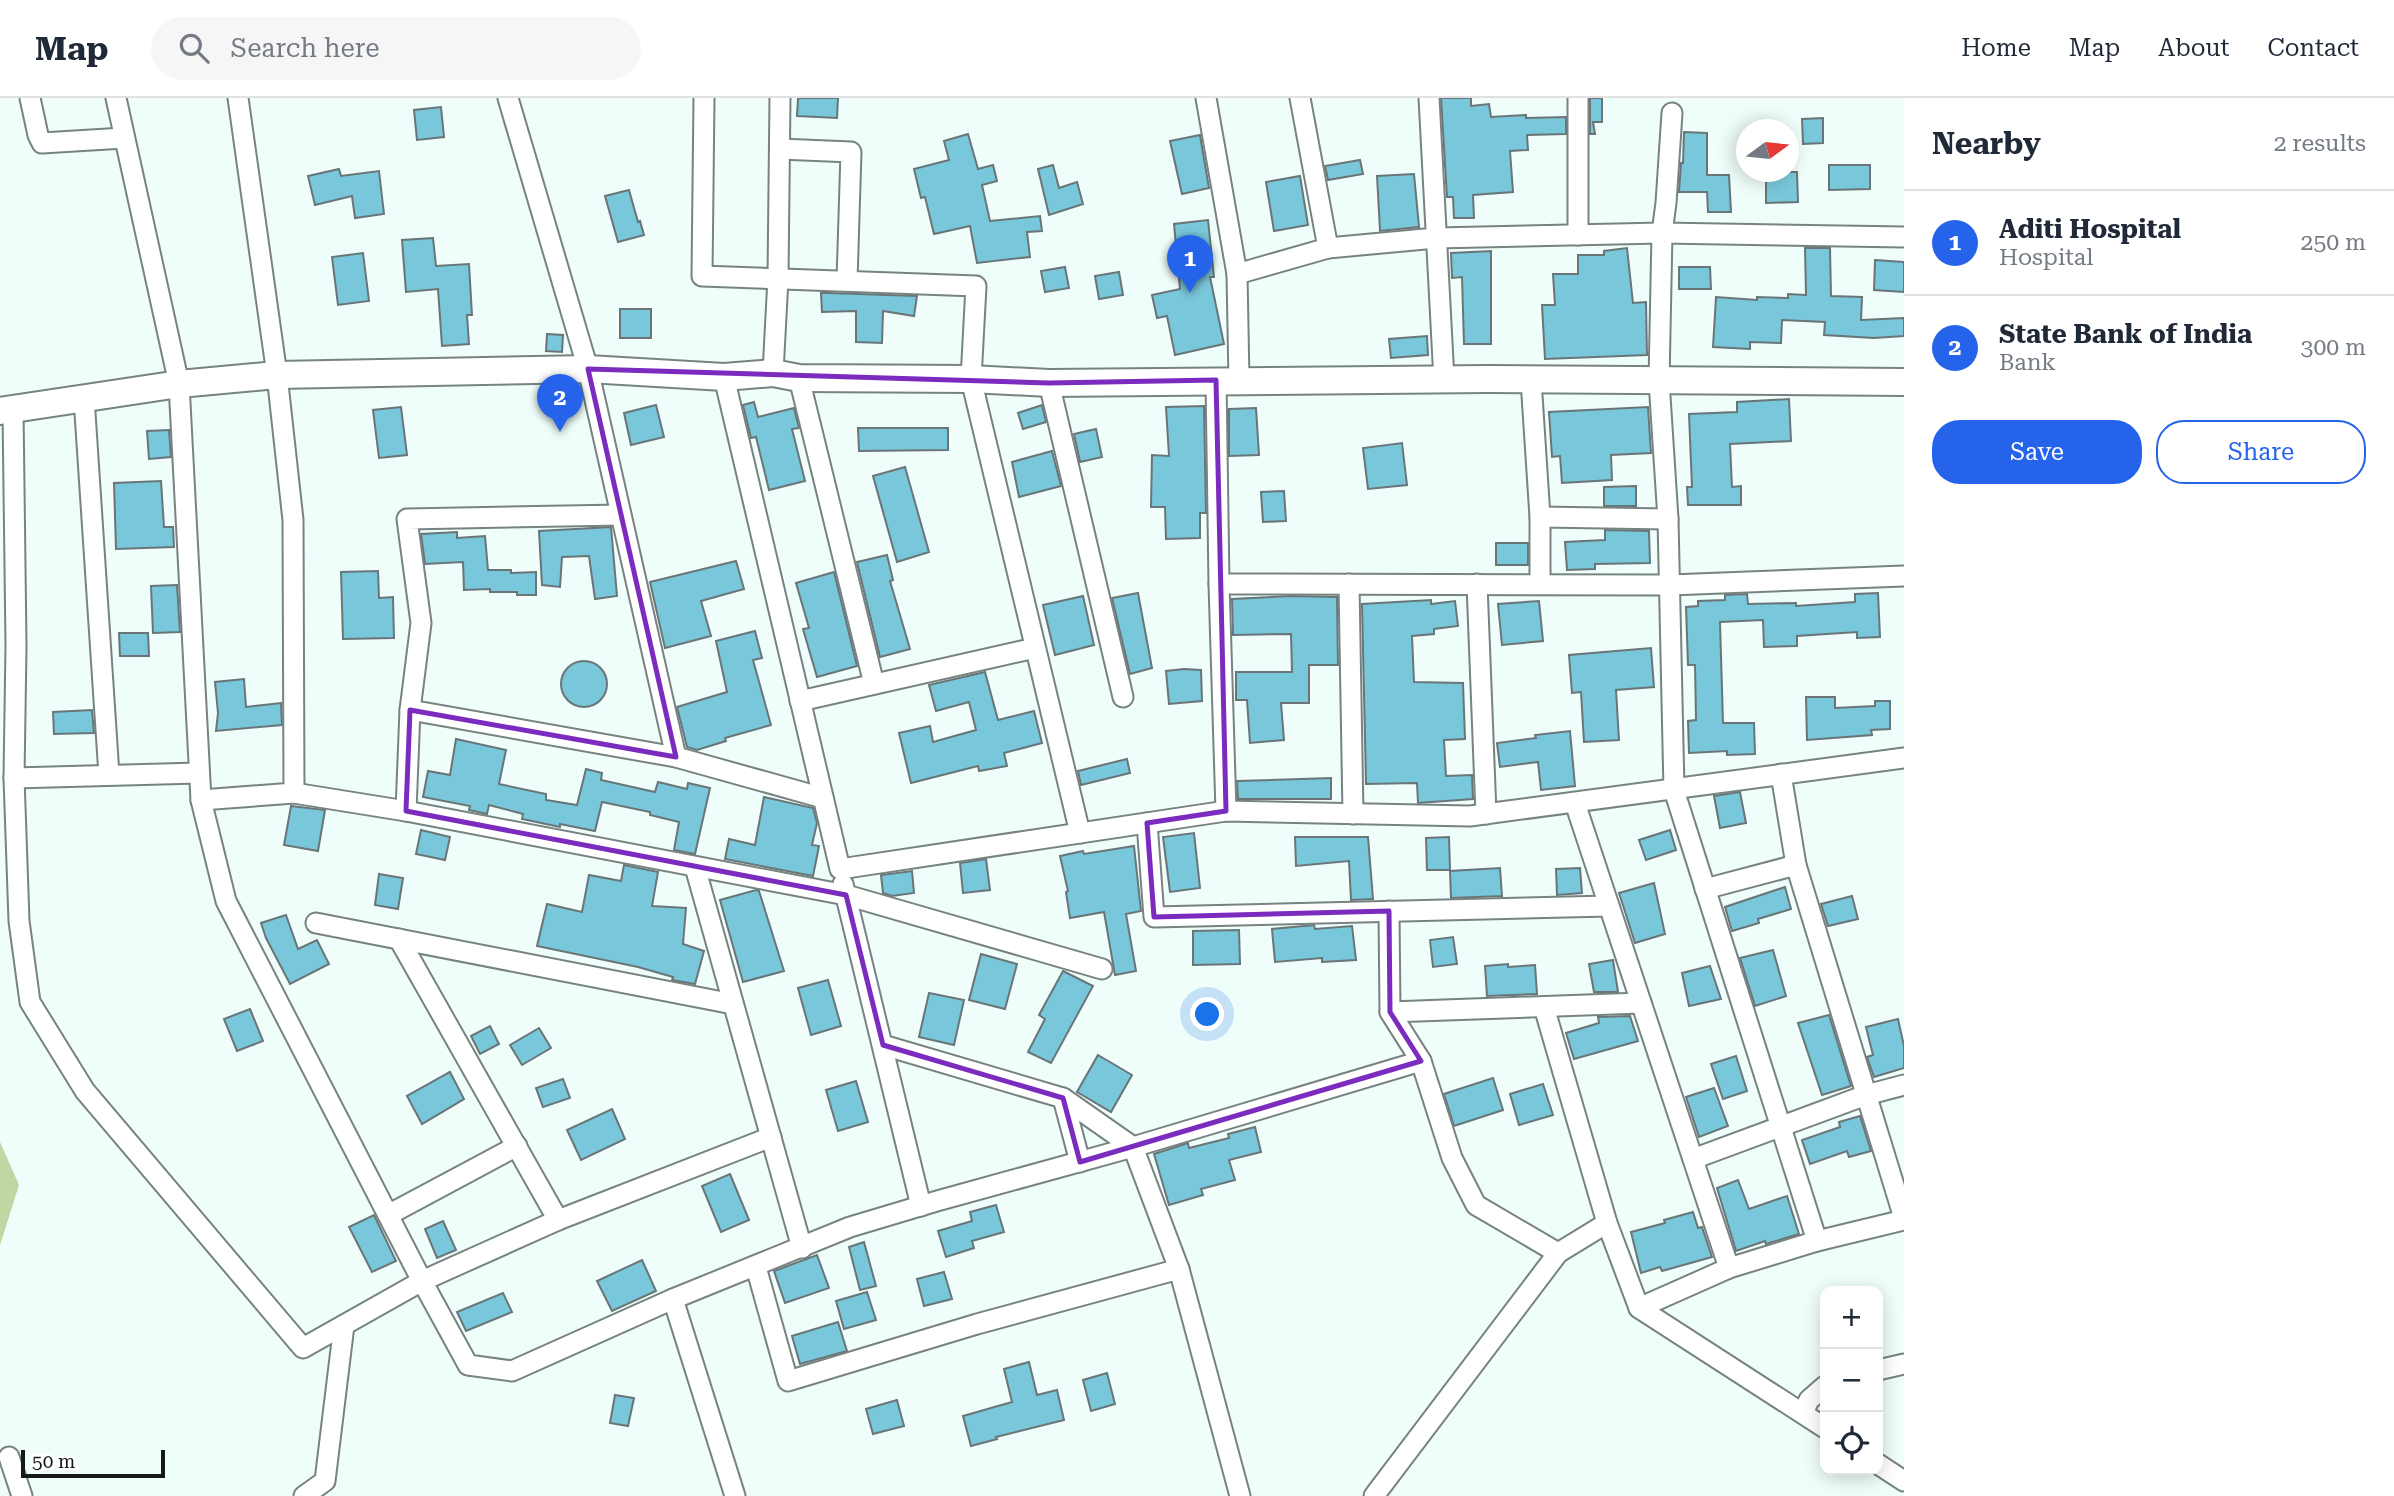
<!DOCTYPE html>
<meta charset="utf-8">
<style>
:root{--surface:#fff;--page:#f6f6f7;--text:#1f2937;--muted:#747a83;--line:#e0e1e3;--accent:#2563eb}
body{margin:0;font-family:"Roboto Serif",serif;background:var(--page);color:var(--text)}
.controls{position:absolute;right:21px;bottom:21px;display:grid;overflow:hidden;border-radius:14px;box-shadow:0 4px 18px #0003}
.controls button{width:63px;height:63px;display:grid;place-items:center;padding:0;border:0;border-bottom:2px solid var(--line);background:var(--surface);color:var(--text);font:35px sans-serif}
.compass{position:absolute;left:1736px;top:21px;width:63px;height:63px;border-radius:50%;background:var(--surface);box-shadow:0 4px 18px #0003;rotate:75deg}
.scale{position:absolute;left:21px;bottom:18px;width:144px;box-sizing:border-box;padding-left:7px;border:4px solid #151a19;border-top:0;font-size:19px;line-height:24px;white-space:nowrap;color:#151a19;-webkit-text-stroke:5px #fff;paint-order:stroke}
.you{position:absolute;left:1208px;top:917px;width:24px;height:24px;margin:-18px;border:5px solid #fff;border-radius:50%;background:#1a73e8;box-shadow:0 0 0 10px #1a73e833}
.badge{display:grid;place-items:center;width:46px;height:46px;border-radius:50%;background:var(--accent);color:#fff;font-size:23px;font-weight:700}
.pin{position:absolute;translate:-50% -58px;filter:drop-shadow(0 2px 4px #0008)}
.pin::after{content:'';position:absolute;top:37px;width:24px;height:21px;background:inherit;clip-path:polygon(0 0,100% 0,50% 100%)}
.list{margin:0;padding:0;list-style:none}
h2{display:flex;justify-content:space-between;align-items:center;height:91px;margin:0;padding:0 28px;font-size:30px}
h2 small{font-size:23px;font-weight:400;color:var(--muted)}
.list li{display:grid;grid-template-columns:46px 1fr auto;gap:21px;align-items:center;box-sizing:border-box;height:105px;padding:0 28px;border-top:2px solid var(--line)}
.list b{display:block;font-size:26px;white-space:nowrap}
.list p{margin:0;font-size:23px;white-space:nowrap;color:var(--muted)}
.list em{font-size:23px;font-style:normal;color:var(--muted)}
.actions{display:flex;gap:14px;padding:21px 28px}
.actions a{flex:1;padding:16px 0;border:2px solid var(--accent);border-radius:28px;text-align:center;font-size:24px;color:var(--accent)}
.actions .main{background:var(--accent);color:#fff}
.icon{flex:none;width:38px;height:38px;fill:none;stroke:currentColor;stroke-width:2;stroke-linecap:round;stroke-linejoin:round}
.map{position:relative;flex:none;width:1904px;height:1398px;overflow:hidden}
header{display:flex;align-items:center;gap:42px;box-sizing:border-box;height:98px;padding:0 35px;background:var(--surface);border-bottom:2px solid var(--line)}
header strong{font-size:33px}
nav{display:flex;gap:38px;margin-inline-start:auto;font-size:24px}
.search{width:490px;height:63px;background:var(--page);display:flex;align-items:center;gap:18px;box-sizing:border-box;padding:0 24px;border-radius:38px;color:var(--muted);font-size:26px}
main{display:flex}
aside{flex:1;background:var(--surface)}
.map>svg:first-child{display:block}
.green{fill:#c2d6a3}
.building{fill:#79c7da;stroke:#697577;stroke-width:2}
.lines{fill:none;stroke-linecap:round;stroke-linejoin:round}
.street-casing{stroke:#778381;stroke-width:23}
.secondary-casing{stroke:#778381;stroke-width:30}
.street{stroke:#fff;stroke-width:19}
.secondary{stroke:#fff;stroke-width:26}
.marked{fill:none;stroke:#7b2cbf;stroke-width:5;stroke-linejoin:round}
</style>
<header>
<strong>Map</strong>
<div class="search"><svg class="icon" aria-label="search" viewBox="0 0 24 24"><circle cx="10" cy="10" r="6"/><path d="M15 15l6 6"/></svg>Search here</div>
<nav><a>Home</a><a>Map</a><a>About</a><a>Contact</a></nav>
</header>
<main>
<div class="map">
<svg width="1904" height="1398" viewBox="0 0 1904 1398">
<rect width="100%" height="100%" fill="#effdfb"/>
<polygon class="green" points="0,1044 19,1087 0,1147"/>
<g class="building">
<polygon points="798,0 838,0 837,20 797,18"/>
<polygon points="1441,0 1471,0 1471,8 1489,6 1491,19 1526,17 1526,20 1566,19 1566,36 1527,37 1528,52 1510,53 1513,94 1473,97 1474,120 1454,120 1453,99 1447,99"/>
<polygon points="1590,0 1602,0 1602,24 1593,24 1595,36 1590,36"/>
<polygon points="441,9 444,39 417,42 414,12"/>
<polygon points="1823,20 1823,45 1803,46 1802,21"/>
<polygon points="1684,34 1707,35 1707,77 1729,77 1731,114 1708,114 1707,94 1679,94 1681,65 1683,65"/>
<polygon points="968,36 978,71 993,67 997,83 982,87 990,123 1040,118 1042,133 1027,134 1030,159 977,165 970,128 934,136 925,99 921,100 914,71 949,62 944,43"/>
<polygon points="1200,37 1209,90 1182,96 1170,43"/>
<polygon points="1360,62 1363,76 1328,82 1325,68"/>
<polygon points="1053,67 1059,90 1077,84 1083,106 1049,117 1038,71"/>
<polygon points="1829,67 1870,67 1870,91 1829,92"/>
<polygon points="339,71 341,78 379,73 384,116 355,120 352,98 315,107 308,78"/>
<polygon points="1766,74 1797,74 1798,104 1766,105"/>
<polygon points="1414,76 1419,129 1380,133 1377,78"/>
<polygon points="1300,78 1308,127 1274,133 1266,84"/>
<polygon points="629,92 638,124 640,123 644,137 618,144 605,98"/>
<polygon points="1208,122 1214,179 1210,179 1224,246 1175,257 1167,218 1157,220 1152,197 1180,191 1174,126"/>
<polygon points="433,140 436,168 469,166 472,217 467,217 469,246 442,248 438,191 406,194 402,142"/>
<polygon points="1627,150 1633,205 1646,204 1647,257 1545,261 1542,207 1555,207 1553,176 1578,176 1578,157 1604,157 1604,153"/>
<polygon points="1805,150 1830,150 1831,198 1862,199 1861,222 1904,220 1904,238 1874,240 1824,237 1825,224 1782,222 1781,245 1750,244 1750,251 1713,249 1716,199 1757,202 1757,199 1788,200 1788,196 1806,197"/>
<polygon points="1491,153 1491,246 1464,246 1462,179 1452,180 1451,155"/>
<polygon points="363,155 369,203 338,207 332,159"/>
<polygon points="1875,162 1904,164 1904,194 1874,192"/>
<polygon points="1065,169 1069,190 1045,194 1041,173"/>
<polygon points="1679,169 1710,169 1711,191 1679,191"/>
<polygon points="1119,174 1123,197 1099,201 1095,178"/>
<polygon points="821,195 829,195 917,198 914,218 883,213 882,245 856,244 856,213 822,214"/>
<rect x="620" y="211" width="31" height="29"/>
<polygon points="547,236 563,237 562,254 546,253"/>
<polygon points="1427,238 1428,257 1391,260 1389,241"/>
<polygon points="1789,301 1791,343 1730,346 1732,389 1741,388 1741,407 1688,407 1687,389 1692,389 1689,316 1737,314 1737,304"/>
<polygon points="754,304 758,319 794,310 799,330 792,331 805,383 769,392 756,339 751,340 743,307"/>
<polygon points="656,307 664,339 631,347 624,315"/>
<polygon points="1042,307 1046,324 1023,331 1018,315"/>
<polygon points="1204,308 1206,415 1200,415 1200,440 1166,441 1165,409 1151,409 1152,357 1169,358 1166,309"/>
<polygon points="401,309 407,357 379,360 373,312"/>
<polygon points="1648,309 1651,355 1611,357 1612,382 1562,385 1560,358 1552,359 1549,314"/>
<polygon points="1256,310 1259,357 1229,358 1229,311"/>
<polygon points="858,330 948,330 948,352 859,353"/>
<polygon points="1096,331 1102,359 1080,364 1074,336"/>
<polygon points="169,332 171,359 149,361 147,333"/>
<polygon points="1402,345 1407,387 1368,391 1363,350"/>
<polygon points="1052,353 1061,388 1019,399 1012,364"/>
<polygon points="905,369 929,454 897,464 873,378"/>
<polygon points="161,383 164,429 173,429 174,449 116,451 114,385"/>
<polygon points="1636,388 1636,408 1604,408 1604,389"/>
<polygon points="1284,393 1286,423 1263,424 1261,394"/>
<polygon points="611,429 617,498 595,501 589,458 562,459 560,489 542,487 539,433"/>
<polygon points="1605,432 1649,433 1650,465 1595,466 1595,471 1567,472 1565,444 1605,442"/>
<polygon points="457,434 457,440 485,438 488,472 511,472 511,475 536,474 536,497 517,497 517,494 490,494 490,491 464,492 463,464 425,466 421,436"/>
<rect x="1496" y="445" width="32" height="22"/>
<polygon points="887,457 893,482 890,483 910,551 880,559 857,464"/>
<polygon points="736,463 744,491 701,503 711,538 665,550 650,484"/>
<polygon points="378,473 379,500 393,499 394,540 343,541 341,474"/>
<polygon points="834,474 857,568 817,579 803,531 809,530 796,485"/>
<polygon points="177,487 180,534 153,535 151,488"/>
<polygon points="1138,495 1152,570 1130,576 1112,500"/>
<polygon points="1878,495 1880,539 1857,540 1857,534 1797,538 1797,548 1764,549 1763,522 1720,524 1723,625 1754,625 1755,656 1727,657 1727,653 1689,655 1688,623 1696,622 1695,567 1688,567 1686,509 1698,508 1698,503 1725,502 1725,497 1747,496 1748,506 1796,505 1796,508 1855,504 1855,496"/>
<polygon points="1083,498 1094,547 1055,557 1043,507"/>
<polygon points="1291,498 1337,499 1338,567 1309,567 1309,605 1281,605 1284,642 1250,645 1247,602 1236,602 1236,574 1292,574 1291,536 1233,537 1232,501"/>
<polygon points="1431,502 1431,506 1455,503 1458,528 1434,531 1434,536 1412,538 1414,584 1463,585 1465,641 1444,642 1446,678 1472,677 1473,701 1418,705 1417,685 1366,686 1362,506"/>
<polygon points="1539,503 1543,543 1502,547 1498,506"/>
<polygon points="755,533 762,560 753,562 771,627 725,640 726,643 697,652 687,649 677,609 727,594 716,543"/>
<polygon points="119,535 148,535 149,558 120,558"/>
<polygon points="1651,550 1654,589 1616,592 1619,642 1584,644 1581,594 1572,595 1569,557"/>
<circle cx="584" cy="586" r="23"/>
<polygon points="1184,571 1201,572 1202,603 1169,606 1166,573"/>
<polygon points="985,574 998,622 1034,613 1042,645 1004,655 1007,668 979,673 978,668 911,685 899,635 930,628 933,644 976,632 969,604 936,613 929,587"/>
<polygon points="244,581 246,609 281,605 282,627 216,633 218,615 215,584"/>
<polygon points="1806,599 1835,599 1835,610 1875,608 1875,603 1890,603 1890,631 1871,632 1872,637 1807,642"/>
<polygon points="92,612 94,635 54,636 53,614"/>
<polygon points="1570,633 1575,688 1541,692 1538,664 1500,669 1497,645 1536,640 1535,637"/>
<polygon points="456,641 506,652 499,686 546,696 546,702 577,707 586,671 602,675 601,682 655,694 658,684 687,691 688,685 710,690 695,756 674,752 679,724 650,717 650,714 602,704 595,733 560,726 560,729 522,721 523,716 489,707 487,716 469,712 470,708 423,699 428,673 450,677"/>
<polygon points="1127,661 1130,675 1081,687 1078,673"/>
<polygon points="1331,680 1331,701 1238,701 1237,683"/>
<polygon points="1740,694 1746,725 1720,730 1714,698"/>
<polygon points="764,699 813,710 817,725 812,747 819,748 813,778 725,761 729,741 755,747"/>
<polygon points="291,708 325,712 318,753 284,747"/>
<polygon points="421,732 450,739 445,762 416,756"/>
<polygon points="1670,732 1676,752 1646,762 1639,742"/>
<polygon points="1194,735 1200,790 1170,794 1163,739"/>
<polygon points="1295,739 1368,739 1373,801 1351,802 1349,763 1296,768"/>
<polygon points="1449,739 1450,772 1427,772 1426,740"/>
<polygon points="1134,748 1141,813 1126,816 1136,873 1115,877 1104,814 1070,820 1066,794 1068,793 1060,758 1083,753 1084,756"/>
<polygon points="986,761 990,792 963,795 960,765"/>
<polygon points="624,767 658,774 652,808 686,810 683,846 704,853 695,886 672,882 673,879 638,869 537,848 547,806 582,814 589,777 621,783"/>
<polygon points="1500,770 1502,798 1451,800 1450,773"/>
<polygon points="1580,770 1582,795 1557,797 1556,771"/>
<polygon points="912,773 914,795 892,798 883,795 881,777"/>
<polygon points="379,776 403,780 398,811 375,807"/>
<polygon points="1654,785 1665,836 1635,845 1619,795"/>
<polygon points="1785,789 1791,811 1758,821 1759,825 1732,833 1725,809"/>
<polygon points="756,792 759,793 784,873 743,884 720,802"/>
<polygon points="1852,798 1858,821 1828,828 1821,806"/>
<polygon points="286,817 298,851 317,842 329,866 290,886 266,840 261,825"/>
<polygon points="1314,827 1315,831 1352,828 1356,862 1322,864 1322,860 1275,864 1272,831"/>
<polygon points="1239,832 1240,866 1193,867 1193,833"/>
<polygon points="1453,839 1457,866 1433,869 1430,842"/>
<polygon points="1773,852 1786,898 1755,908 1740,860"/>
<polygon points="981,856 1017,866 1005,911 969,902"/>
<polygon points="1613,862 1618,894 1594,894 1589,866"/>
<polygon points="1508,866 1508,869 1535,867 1537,896 1487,898 1485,868"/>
<polygon points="1710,868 1721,901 1689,908 1682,875"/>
<polygon points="1063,873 1093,888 1051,965 1028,954 1045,921 1039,917"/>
<polygon points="828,882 841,928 811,937 798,890"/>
<polygon points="929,895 964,902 954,947 919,939"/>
<polygon points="250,911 263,943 237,953 224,921"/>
<polygon points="1829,917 1851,988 1822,997 1798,925"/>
<polygon points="1630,918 1638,943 1574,961 1566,935 1599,925 1598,919"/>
<polygon points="1898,921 1904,948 1904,970 1874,979 1867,959 1873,957 1866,929"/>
<polygon points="490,928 499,946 480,956 471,938"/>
<polygon points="539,930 551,950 522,967 510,947"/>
<polygon points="1098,957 1132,977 1111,1014 1077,994"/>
<polygon points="1736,958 1747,993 1723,1001 1711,966"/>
<polygon points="450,974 464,1001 422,1026 407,998"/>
<polygon points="1493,980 1503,1012 1454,1028 1444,996"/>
<polygon points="563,981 570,1000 543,1009 536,990"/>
<polygon points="856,983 868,1024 838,1033 826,992"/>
<polygon points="1543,986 1553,1017 1519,1027 1510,996"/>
<polygon points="1714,990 1728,1028 1699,1039 1686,999"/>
<polygon points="612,1011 625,1041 581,1062 567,1032"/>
<polygon points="1860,1018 1871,1053 1849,1059 1847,1053 1810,1066 1802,1042 1840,1029 1839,1024"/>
<polygon points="1255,1029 1261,1054 1229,1062 1235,1082 1201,1091 1203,1097 1169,1107 1154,1056 1188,1045 1189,1050 1229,1040 1228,1036"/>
<polygon points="730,1076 749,1122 721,1134 702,1088"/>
<polygon points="1738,1082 1749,1111 1787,1098 1799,1136 1766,1146 1765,1143 1736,1153 1717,1090"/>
<polygon points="996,1107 1004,1134 972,1143 974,1150 946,1159 938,1133 972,1123 970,1114"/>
<polygon points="1693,1114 1698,1130 1702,1129 1712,1159 1662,1173 1660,1169 1641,1175 1631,1134 1665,1125 1664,1122"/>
<polygon points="374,1117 396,1163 372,1174 349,1129"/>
<polygon points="443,1123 456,1152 437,1160 425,1131"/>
<polygon points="864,1144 876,1188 860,1192 849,1149"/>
<polygon points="817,1157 829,1190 785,1205 774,1173"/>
<polygon points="642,1162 656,1193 612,1213 597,1183"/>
<polygon points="944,1174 952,1201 924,1208 917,1181"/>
<polygon points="867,1194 876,1222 844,1231 836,1203"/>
<polygon points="503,1195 512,1214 466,1233 457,1214"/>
<polygon points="838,1224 847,1253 800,1266 792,1238"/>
<polygon points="1029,1264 1037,1297 1057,1292 1064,1322 996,1339 997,1341 971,1348 963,1318 1012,1304 1004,1271"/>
<polygon points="1107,1275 1115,1306 1091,1313 1083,1282"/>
<polygon points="615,1297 634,1300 628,1328 610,1325"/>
<polygon points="897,1302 904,1328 873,1336 866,1311"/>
</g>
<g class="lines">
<g class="street-casing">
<g id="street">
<polyline points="30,0 38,37 42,45 124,40"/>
<polyline points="116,0 179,286 201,702 294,695 293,422 277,277 238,0"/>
<polyline points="508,0 588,271 676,659 823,700"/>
<polyline points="704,0 702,178 976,188 971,281 1080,735"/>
<polyline points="1206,0 1237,176 1239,283"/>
<polyline points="1300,0 1328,150 1436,140 1662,135 1904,139"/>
<polyline points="1429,0 1444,282"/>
<polyline points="1672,15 1666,105 1662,135 1659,283 1668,421 1674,692 1817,1143 1904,1122"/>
<polyline points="780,51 851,54 847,183"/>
<polyline points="1578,137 1578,0"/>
<polyline points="1237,176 1328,150"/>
<polyline points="773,275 778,180 780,0"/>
<polyline points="724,279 840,771 1226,713 1470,718 1904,660"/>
<polyline points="799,280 874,586"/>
<polyline points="1216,282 1219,486 1226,713"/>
<polyline points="1531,282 1540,419 1540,486"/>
<polyline points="1049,285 1123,599"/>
<polyline points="84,300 109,677"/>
<polyline points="13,311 16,548 14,680 19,823 30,904 85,993 303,1250 422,1183 468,1267 512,1273 673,1201 850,1129 937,1103 1133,1049 1421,963"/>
<polyline points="1540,419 1668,421"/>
<polyline points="1219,486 1670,487 1904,478"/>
<polyline points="1349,486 1353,716"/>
<polyline points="1477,486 1486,716"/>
<polyline points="800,603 1035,550"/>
<polyline points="410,612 421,525 407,421 621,417"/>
<polyline points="1781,676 1796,767"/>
<polyline points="14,680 199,675"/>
<polyline points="294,695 406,713 846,797 1102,871"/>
<polyline points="201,702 226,803 422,1183 558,1122 771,1039"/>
<polyline points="1575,705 1729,1170"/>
<polyline points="406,713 410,612 676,659"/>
<polyline points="1147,725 1154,819 1609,808"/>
<polyline points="695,769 802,1150"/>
<polyline points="843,786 921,1108"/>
<polyline points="1705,791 1796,767 1904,1120"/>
<polyline points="1389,813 1390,914 1421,963 1452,1060 1476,1107 1558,1155 1607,1125"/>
<polyline points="316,825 733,906"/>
<polyline points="399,841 558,1122"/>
<polyline points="1544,909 1607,1125 1639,1210 1729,1170 1817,1143"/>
<polyline points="1390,914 1641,905"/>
<polyline points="883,947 1063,1000 1080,1064"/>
<polyline points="1063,1000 1133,1049 1179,1171 1240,1398"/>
<polyline points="1693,1061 1866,997 1904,987"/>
<polyline points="388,1117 517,1048"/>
<polyline points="756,1169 788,1283 977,1226 1179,1171"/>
<polyline points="673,1201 735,1398"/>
<polyline points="1639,1210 1825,1330"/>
<polyline points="1878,1272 1904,1266"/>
<polyline points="1803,1315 1809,1302 1825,1288"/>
<polyline points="9,1359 22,1398"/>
<polyline points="1878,1366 1904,1383"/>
<polyline points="304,1398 325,1383 344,1227"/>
<polyline points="1374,1398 1558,1155"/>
</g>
</g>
<g class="secondary-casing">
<polyline id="secondary" points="0,313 179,286 277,277 588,271 724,279 773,275 799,280 971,281 1049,285 1488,281 1904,284"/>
</g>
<use href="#street" class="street"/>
<use href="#secondary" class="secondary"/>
</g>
<path class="marked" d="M588,271L1049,285L1216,282L1226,713L1147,725L1154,819L1389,813L1390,914L1421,963L1080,1064L1063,1000L883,947L846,797L406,713L410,612L676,659Z"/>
</svg>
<div class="controls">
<button>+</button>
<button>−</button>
<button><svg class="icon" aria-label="locate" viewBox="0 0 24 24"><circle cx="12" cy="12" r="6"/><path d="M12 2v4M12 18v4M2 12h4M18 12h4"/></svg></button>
</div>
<svg class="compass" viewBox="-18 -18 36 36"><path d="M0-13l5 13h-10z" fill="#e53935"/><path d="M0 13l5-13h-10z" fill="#747a83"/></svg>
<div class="scale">50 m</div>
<div class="you"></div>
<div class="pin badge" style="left:1190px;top:195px">1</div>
<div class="pin badge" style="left:560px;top:334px">2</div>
</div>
<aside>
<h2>Nearby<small>2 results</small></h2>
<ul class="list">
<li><span class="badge">1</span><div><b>Aditi Hospital</b><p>Hospital</p></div><em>250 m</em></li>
<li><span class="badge">2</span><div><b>State Bank of India</b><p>Bank</p></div><em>300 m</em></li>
</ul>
<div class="actions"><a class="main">Save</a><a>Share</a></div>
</aside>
</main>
